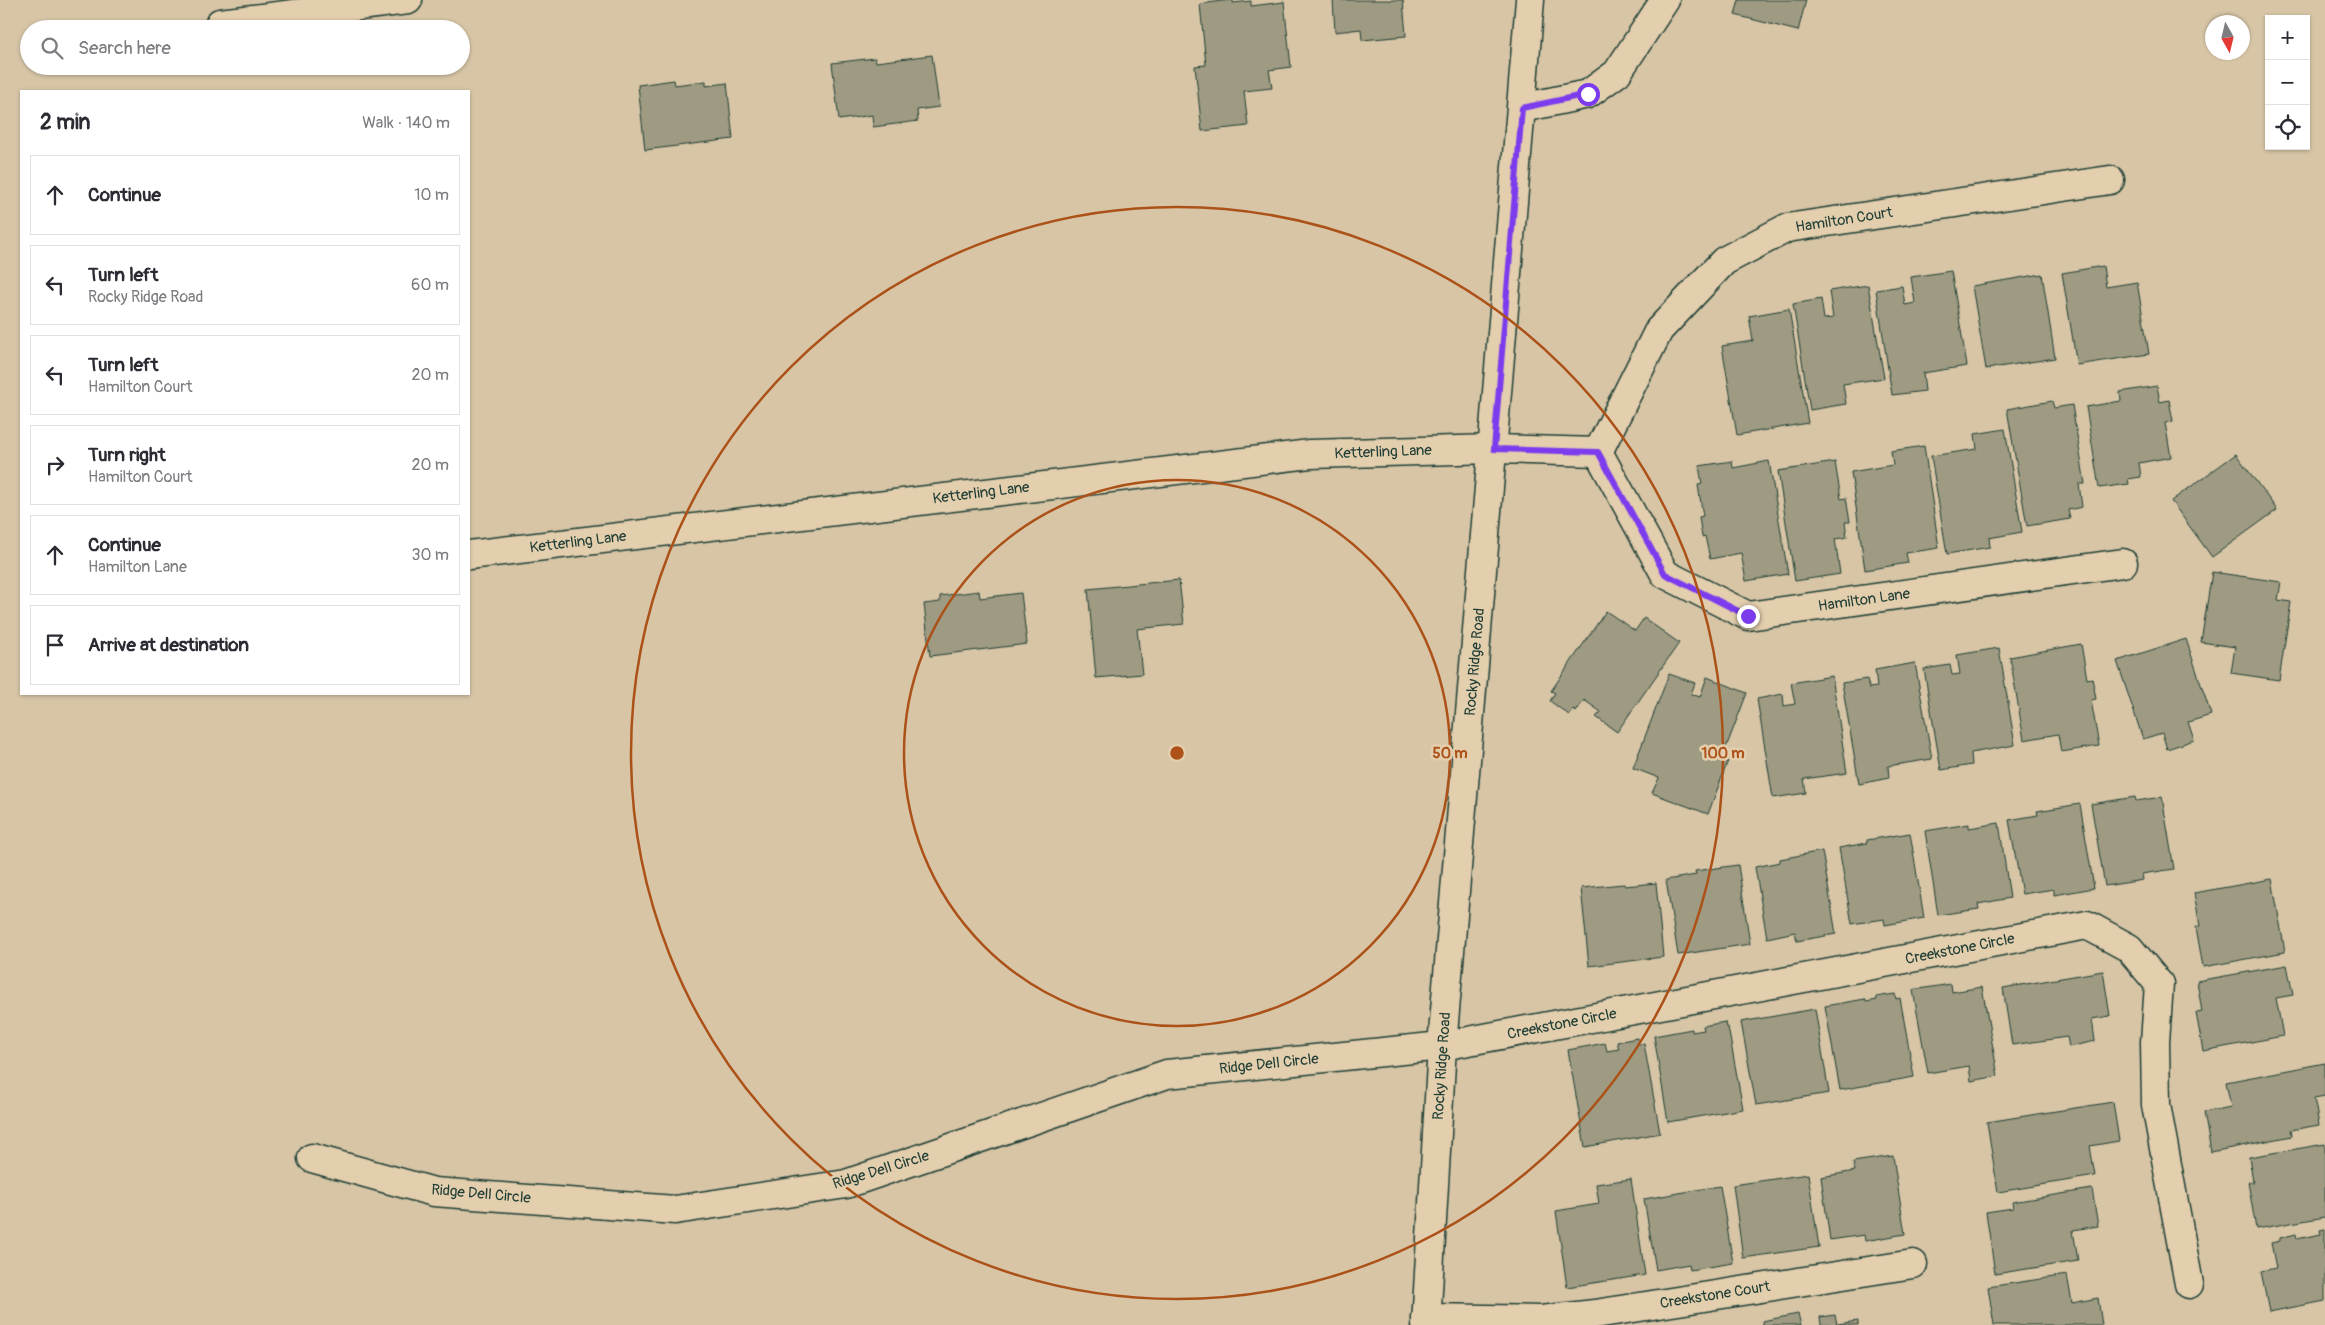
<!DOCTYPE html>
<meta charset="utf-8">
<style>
:root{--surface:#fff;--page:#f2f2f3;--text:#2b2b33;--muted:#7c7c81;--line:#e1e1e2}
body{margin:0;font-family:Pangolin,sans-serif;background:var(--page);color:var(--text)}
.controls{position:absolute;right:15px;top:15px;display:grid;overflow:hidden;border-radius:0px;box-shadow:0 1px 4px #0004}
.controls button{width:45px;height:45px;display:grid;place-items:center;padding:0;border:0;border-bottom:1px solid var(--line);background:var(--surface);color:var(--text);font:25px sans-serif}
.compass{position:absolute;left:2205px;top:15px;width:45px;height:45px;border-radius:50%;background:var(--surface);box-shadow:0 1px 4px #0004;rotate:172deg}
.stop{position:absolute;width:15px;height:15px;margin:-11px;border:4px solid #7c3aed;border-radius:50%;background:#fff}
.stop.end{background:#7c3aed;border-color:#fff;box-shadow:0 1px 5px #0008}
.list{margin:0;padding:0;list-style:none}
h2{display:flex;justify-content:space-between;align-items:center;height:65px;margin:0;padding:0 20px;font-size:21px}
h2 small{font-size:16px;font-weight:400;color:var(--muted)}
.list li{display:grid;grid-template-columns:32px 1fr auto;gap:15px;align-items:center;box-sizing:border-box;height:80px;margin:0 10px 10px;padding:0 10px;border:1px solid var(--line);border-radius:0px}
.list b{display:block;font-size:19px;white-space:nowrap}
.list p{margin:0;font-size:16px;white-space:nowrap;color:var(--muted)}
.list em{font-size:16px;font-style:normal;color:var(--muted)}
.icon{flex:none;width:28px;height:28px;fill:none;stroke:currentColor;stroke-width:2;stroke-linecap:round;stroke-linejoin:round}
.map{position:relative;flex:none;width:2325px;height:1325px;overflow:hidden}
.search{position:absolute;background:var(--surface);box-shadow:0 1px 4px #0004;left:20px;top:20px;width:450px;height:55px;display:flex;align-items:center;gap:12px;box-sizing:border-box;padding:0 18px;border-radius:28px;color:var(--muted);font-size:19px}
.panel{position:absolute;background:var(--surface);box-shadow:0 1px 4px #0004;left:20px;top:90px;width:450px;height:605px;border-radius:0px}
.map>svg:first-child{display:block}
.building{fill:#9e9b82;stroke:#1f3d34}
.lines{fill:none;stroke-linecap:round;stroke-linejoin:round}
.minor-casing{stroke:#1f3d34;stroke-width:31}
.major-casing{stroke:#1f3d34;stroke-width:31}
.minor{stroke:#e3cead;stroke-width:28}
.major{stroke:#e3cead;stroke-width:28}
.route{stroke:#7c3aed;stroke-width:6}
.ring{fill:none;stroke:#ac5118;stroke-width:2.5}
.labels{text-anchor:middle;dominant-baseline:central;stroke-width:5;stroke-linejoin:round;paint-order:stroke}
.street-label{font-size:15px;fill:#1f3d34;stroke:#e3cead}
.centre{fill:#ac5118;stroke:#e3cead;stroke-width:2.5}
.ring-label{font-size:15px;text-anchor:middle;font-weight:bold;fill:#ac5118;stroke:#e3cead;stroke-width:5;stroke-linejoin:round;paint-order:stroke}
</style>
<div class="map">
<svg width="2325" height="1325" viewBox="0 0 2325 1325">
<rect width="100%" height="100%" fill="#d7c5a6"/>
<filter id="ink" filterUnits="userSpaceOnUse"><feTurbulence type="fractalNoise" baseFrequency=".02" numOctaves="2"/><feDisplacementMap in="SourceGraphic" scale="10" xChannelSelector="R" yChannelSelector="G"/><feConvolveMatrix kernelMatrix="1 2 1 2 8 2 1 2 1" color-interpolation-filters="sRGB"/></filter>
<g filter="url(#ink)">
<g class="building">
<polygon points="1230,0 1233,0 1233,3 1251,1 1251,6 1284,2 1291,67 1269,70 1272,88 1244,91 1248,126 1202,131 1195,66 1206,65 1200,4"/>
<polygon points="1333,0 1403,0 1406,36 1362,40 1361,29 1335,32"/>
<polygon points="1739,0 1806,0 1798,31 1735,15"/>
<polygon points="932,55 939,107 917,110 918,121 873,127 872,115 839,120 832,63 875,58 876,62"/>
<polygon points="674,80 675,85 706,81 706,86 727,83 733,139 645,150 638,85"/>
<polygon points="2103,266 2106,287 2137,282 2149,354 2077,365 2062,273"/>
<polygon points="1951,271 1967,366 1923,373 1925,391 1892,395 1876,290 1902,286 1905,305 1915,303 1911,277"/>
<polygon points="2042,274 2055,358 1986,369 1972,286"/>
<polygon points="1868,285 1884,378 1843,384 1846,404 1810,410 1793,304 1821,299 1824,319 1833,318 1829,291"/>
<polygon points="1789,309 1808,423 1737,435 1722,346 1753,341 1749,316"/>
<polygon points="2157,386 2160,402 2169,400 2173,421 2165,423 2171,457 2139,463 2141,477 2128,479 2129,484 2099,488 2086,407 2121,401 2120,392"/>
<polygon points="2052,401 2054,408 2072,405 2085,484 2079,484 2082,507 2068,510 2070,519 2027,526 2007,409"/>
<polygon points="2005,429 2022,532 1989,538 1990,547 1947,554 1931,456 1977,449 1975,434"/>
<polygon points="1924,446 1939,548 1906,553 1908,563 1865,570 1851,472 1893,465 1891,451"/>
<polygon points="2236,454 2277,510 2212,557 2171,501"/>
<polygon points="1732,461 1733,468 1769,461 1788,574 1746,581 1741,553 1710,559 1705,536 1702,537 1699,517 1703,516 1698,485 1702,484 1699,466"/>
<polygon points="1835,462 1841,499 1846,498 1850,522 1845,522 1847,537 1835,539 1840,574 1795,581 1778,471"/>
<polygon points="2212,572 2281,582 2278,600 2291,602 2279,680 2231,673 2235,647 2201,642"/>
<polygon points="1179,580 1184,624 1137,629 1142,674 1096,678 1088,589"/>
<polygon points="979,591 980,598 1021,593 1027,644 930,656 924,604 940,602 940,596"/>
<polygon points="1606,611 1635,631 1644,618 1679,643 1617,732 1596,717 1601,712 1584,700 1576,712 1573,709 1569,715 1550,701 1555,693 1551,691"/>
<polygon points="2186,639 2211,715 2188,722 2194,740 2167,749 2162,733 2143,739 2117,661"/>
<polygon points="2081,644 2087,679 2092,678 2096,699 2091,700 2099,746 2061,752 2058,734 2024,740 2010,657"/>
<polygon points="1999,648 2015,745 1971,753 1972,765 1941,770 1924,669 1950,665 1952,675 1960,674 1957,655"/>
<polygon points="1915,663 1932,759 1888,766 1889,778 1859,784 1842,683 1867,679 1869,688 1877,687 1875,670"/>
<polygon points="1669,674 1695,683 1691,694 1700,697 1707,677 1747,693 1722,758 1728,761 1708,814 1652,793 1659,778 1633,768"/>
<polygon points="1832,676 1847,773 1804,779 1806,793 1773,798 1757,699 1783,694 1784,706 1795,704 1791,683"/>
<polygon points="2135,797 2136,801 2162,797 2174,869 2142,874 2143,880 2105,886 2091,804"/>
<polygon points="2080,804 2094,888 2054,895 2054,889 2022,894 2009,820 2038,815 2037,811"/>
<polygon points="1999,823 2010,898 1978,904 1979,909 1938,915 1925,831 1969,824 1969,828"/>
<polygon points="1910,833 1924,918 1885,925 1884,919 1852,924 1839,848 1867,843 1867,840"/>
<polygon points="1822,851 1836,934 1797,941 1795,932 1767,938 1755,867 1780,862 1780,859"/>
<polygon points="1738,865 1750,944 1678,955 1666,880 1696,875 1695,871"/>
<polygon points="2272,879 2285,952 2203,967 2196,927 2200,926 2194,893"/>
<polygon points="1656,883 1663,957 1589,966 1581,888 1624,884 1625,886"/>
<polygon points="2287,965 2293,995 2276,998 2283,1036 2203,1051 2196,1013 2202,1012 2197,981"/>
<polygon points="2103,971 2110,1016 2092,1019 2095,1041 2069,1047 2067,1037 2012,1045 2003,988"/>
<polygon points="1951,984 1952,992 1982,987 1998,1076 1971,1081 1969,1066 1928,1073 1913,990"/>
<polygon points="1895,994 1896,999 1900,998 1914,1077 1840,1090 1825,1006 1865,999 1866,1002 1877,1000 1876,997"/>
<polygon points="1815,1009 1829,1093 1756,1105 1741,1022"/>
<polygon points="1725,1022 1726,1028 1728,1027 1743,1109 1668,1122 1654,1036 1692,1029 1692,1032 1704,1030 1703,1026"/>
<polygon points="1637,1038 1638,1044 1644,1044 1660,1133 1585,1147 1568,1050 1605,1043 1607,1051 1619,1049 1617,1042"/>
<polygon points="2325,1063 2325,1096 2314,1098 2319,1125 2291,1130 2292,1136 2211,1152 2204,1112 2231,1107 2226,1082"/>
<polygon points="2113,1102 2119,1141 2090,1146 2095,1176 1998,1192 1987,1122"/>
<polygon points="2325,1144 2325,1217 2256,1229 2248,1182 2253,1182 2249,1157"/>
<polygon points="1893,1156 1905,1234 1865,1241 1864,1235 1830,1240 1821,1177 1855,1171 1853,1162"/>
<polygon points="1808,1174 1819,1247 1743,1258 1733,1185"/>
<polygon points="1631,1179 1645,1275 1567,1287 1556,1211 1599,1204 1596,1184"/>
<polygon points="1720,1186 1733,1263 1690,1270 1689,1264 1656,1270 1644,1199"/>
<polygon points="2092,1189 2098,1226 2073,1230 2078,1261 1995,1274 1986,1212 2013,1208 2012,1202"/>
<polygon points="2325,1229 2325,1301 2269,1312 2261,1271 2276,1268 2271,1243 2280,1241 2280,1238 2296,1234 2297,1239 2321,1234 2320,1230"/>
<polygon points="2067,1275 2072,1303 2098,1298 2102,1325 1994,1325 1988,1287"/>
<polygon points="1798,1314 1801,1325 1763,1325 1762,1321"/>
<polygon points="1835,1315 1837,1324 1858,1321 1858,1325 1821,1325 1820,1317"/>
</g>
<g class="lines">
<g class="minor-casing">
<g id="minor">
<polyline points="220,23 408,0"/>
<polyline points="1522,108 1588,94 1617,73 1665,0"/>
<polyline points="1598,452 1665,574 1748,616 2123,563"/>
<polyline points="469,555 1310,454 1494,449 1598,452 1659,330 1724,261 1787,228 2110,180"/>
<polyline points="312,1158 434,1192 675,1210 846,1184 1167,1074 1442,1046 2087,925 2129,948 2159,984 2155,1042 2156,1105 2189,1284"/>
<polyline points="1426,1318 1541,1320 1595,1314 1913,1264"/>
</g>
</g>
<g class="major-casing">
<polyline id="major" points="1426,1325 1442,1046 1530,0"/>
</g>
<use href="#minor" class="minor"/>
<use href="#major" class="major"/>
</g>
</g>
<g class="lines" filter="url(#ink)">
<polyline class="route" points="1588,94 1522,108 1494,449 1598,452 1665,574 1748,616"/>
</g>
<g class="ring">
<circle cx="1177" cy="753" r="273"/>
<circle cx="1177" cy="753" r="546"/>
</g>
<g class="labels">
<g class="street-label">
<text transform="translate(1844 220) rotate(-9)">Hamilton Court</text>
<text transform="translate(1383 452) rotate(-2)">Ketterling Lane</text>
<text transform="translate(981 493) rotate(-7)">Ketterling Lane</text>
<text transform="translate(578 542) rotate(-7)">Ketterling Lane</text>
<text transform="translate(1864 600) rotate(-8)">Hamilton Lane</text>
<text transform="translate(1475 662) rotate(-85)">Rocky Ridge Road</text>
<text transform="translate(1960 949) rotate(-11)">Creekstone Circle</text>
<text transform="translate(1562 1024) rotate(-11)">Creekstone Circle</text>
<text transform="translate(1269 1064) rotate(-6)">Ridge Dell Circle</text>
<text transform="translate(1442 1066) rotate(-86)">Rocky Ridge Road</text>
<text transform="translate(881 1170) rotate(-17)">Ridge Dell Circle</text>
<text transform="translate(481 1194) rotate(5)">Ridge Dell Circle</text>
<text transform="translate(1715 1295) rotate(-9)">Creekstone Court</text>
</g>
</g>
<circle cx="1177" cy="753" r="8" class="centre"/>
<g class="ring-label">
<text x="1450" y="758">50 m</text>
<text x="1723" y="758">100 m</text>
</g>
</svg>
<div class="controls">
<button>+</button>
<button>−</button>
<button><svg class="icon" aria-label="locate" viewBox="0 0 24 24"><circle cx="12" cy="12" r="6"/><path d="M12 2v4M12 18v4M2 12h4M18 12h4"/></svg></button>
</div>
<svg class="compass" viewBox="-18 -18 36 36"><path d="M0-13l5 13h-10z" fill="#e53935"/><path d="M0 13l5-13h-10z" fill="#7c7c81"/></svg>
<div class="stop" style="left:1588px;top:94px"></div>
<div class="stop end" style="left:1748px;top:616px"></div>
<div class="search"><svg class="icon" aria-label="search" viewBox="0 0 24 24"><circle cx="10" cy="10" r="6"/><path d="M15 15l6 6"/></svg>Search here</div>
<section class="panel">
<h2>2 min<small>Walk · 140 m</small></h2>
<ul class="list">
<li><svg class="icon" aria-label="ahead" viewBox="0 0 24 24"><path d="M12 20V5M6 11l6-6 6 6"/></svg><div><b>Continue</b></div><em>10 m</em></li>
<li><svg class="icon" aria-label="left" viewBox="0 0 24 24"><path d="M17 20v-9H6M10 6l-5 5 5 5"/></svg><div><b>Turn left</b><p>Rocky Ridge Road</p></div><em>60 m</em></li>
<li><svg class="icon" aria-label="left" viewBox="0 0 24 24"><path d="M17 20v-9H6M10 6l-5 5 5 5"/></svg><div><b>Turn left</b><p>Hamilton Court</p></div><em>20 m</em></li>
<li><svg class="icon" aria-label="right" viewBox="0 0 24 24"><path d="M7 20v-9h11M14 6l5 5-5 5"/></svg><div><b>Turn right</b><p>Hamilton Court</p></div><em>20 m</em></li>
<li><svg class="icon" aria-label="ahead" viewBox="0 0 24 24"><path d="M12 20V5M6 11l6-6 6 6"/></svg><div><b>Continue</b><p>Hamilton Lane</p></div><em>30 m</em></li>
<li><svg class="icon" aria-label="arrive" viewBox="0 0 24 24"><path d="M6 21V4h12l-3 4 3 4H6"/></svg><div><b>Arrive at destination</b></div></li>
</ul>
</section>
</div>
